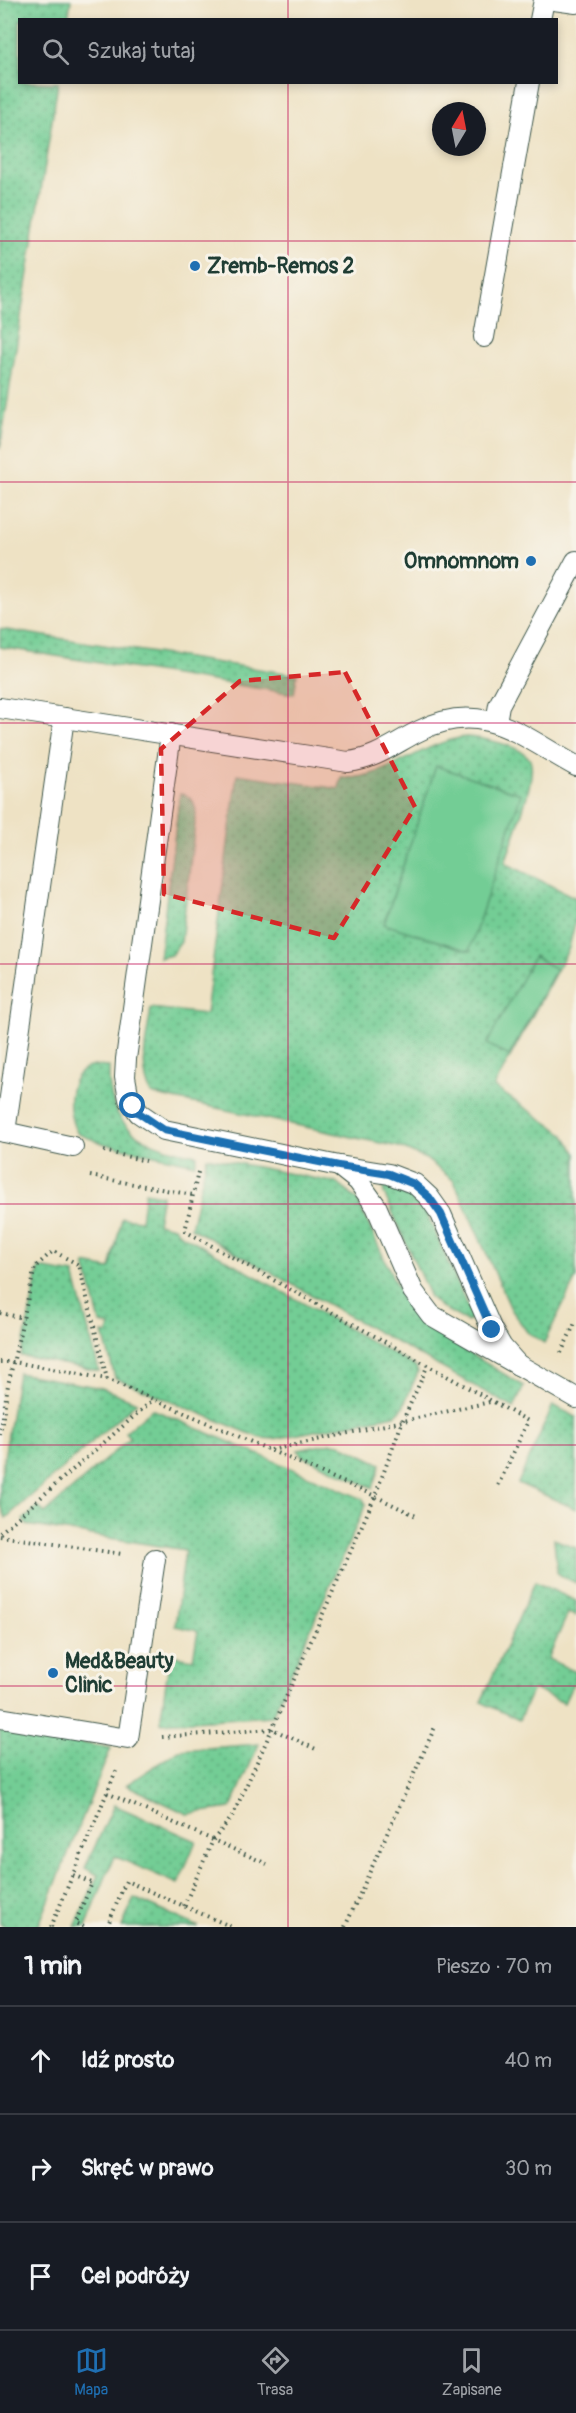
<!DOCTYPE html>
<html lang="pl">
<meta charset="utf-8">
<style>
:root{--surface:#171b24;--page:#20242c;--text:#f1f3f6;--muted:#9ea1a6;--line:#363941;--accent:#1f6fb2}
body{margin:0;font-family:Pangolin,sans-serif;background:var(--page);color:var(--text)}
.compass{position:absolute;left:432px;top:102px;width:54px;height:54px;border-radius:50%;background:var(--surface);box-shadow:0 3px 9px #0003;rotate:10deg}
.stop{position:absolute;width:18px;height:18px;margin:-14px;border:4px solid #1f6fb2;border-radius:50%;background:#fff}
.stop.end{background:#1f6fb2;border-color:#fff;box-shadow:0 2px 6px #0008}
.list{margin:0;padding:0;list-style:none}
h2{display:flex;justify-content:space-between;align-items:center;height:78px;margin:0;padding:0 24px;font-size:26px}
h2 small{font-size:20px;font-weight:400;color:var(--muted)}
.list li{display:grid;grid-template-columns:39px 1fr auto;gap:18px;align-items:center;box-sizing:border-box;height:108px;padding:0 24px;border-top:2px solid var(--line)}
.list b{display:block;font-size:22px;white-space:nowrap}
.list em{font-size:20px;font-style:normal;color:var(--muted)}
.icon{flex:none;width:33px;height:33px;fill:none;stroke:currentColor;stroke-width:2;stroke-linecap:round;stroke-linejoin:round}
.map{position:relative;flex:none;width:576px;height:1927px;overflow:hidden}
.search{position:absolute;background:var(--surface);box-shadow:0 3px 9px #0003;left:18px;right:18px;top:18px;height:66px;display:flex;align-items:center;gap:15px;box-sizing:border-box;padding:0 21px;border-radius:0px;color:var(--muted);font-size:22px}
.sheet{height:402px;background:var(--surface)}
nav{display:flex;justify-content:space-around;align-items:center;box-sizing:border-box;height:84px;border-top:2px solid var(--line);background:var(--surface);font-size:16px;color:var(--muted)}
nav a{display:grid;justify-items:center;gap:3px}
nav .on{color:var(--accent)}
.map>svg:first-child{display:block}
.grass{fill:url(#grass-dots);stroke:#498564;stroke-width:1.5}
.pitch{fill:#73cd95;stroke:#498564;stroke-width:1.5}
.lines{fill:none;stroke-linecap:round;stroke-linejoin:round}
.service-casing{stroke:#3e564a;stroke-width:22}
.path{stroke:#3e564a;stroke-width:4;stroke-dasharray:1.5 4.5;stroke-linecap:butt}
.service{stroke:#fff;stroke-width:20}
.route{stroke:#1f6fb2;stroke-width:8}
.marked{fill:#d62828;fill-opacity:0.2;stroke:#d62828;stroke-width:4.5;stroke-dasharray:12 8;stroke-linejoin:round}
.grid{fill:none;stroke:#c2185b;stroke-width:1.5;stroke-opacity:0.55}
.poi-dot{fill:#1f6fb2;stroke:#f7f3e8;stroke-width:2}
.labels{text-anchor:middle;dominant-baseline:central;stroke-width:6;stroke-linejoin:round;paint-order:stroke}
.poi-label{font-size:21px;font-weight:bold;fill:#1f3d34;stroke:#f7f3e8;text-anchor:start}
</style>
<div class="map">
<svg width="576" height="1927" viewBox="0 0 576 1927">
<defs>
<pattern id="grass-dots" width="8" height="8" patternUnits="userSpaceOnUse" patternTransform="scale(1.5)"><rect width="8" height="8" fill="#73cd95"/><path d="M2 2h.1M6 6h.1" fill="none" stroke="#5ea87a" stroke-width="1.8" stroke-linecap="round"/></pattern>
</defs>
<rect width="100%" height="100%" fill="#f7f3e8"/>
<filter id="ink" filterUnits="userSpaceOnUse"><feTurbulence type="fractalNoise" baseFrequency=".0167" numOctaves="2"/><feDisplacementMap in="SourceGraphic" scale="12" xChannelSelector="R" yChannelSelector="G"/><feConvolveMatrix kernelMatrix="1 2 1 2 8 2 1 2 1" color-interpolation-filters="sRGB"/></filter>
<filter id="wash" filterUnits="userSpaceOnUse"><feTurbulence type="fractalNoise" baseFrequency=".008" numOctaves="4" result="noise"/><feDisplacementMap in="SourceGraphic" scale="24" xChannelSelector="R" yChannelSelector="G"/><feGaussianBlur stdDeviation="1.35" result="paint"/><feColorMatrix in="noise" values="0 0 0 0 0 0 0 0 0 0 0 0 0 0 0 0 0 1.4 0 .05"/><feComposite in="paint" operator="in"/></filter>
<g filter="url(#wash)">
<rect width="100%" height="100%" fill="#eee2c4"/>
<g class="grass">
<polygon points="0,0 71,0 68,19 20,20 20,82 58,83 0,449"/>
<polygon points="0,629 297,675 294,694 0,647"/>
<path d="M466,737C482,738 522,745 530,760C538,776 511,844 505,863L576,898V918L569,948L494,1087L564,1134L576,1153V1278L544,1343L527,1332L511,1309L454,1181L426,1159L399,1147L151,1094C138,1067 147,1037 151,1008L206,1014L237,774L339,789L341,778C388,780 421,742 466,737Z"/>
<path d="M180,793C190,796 196,803 196,814L181,942L171,955L159,958Z"/>
<path d="M94,1066L109,1067C107,1131 142,1144 197,1155L195,1164L105,1144L78,1134C65,1114 65,1070 94,1066Z"/>
<polygon points="207,1157 337,1183 357,1200 403,1299 424,1326 524,1386 514,1408 191,1228"/>
<path d="M387,1184C404,1187 417,1200 427,1214L470,1312L471,1318L468,1322L439,1306L430,1297L384,1193L383,1188Z"/>
<polygon points="145,1192 162,1195 157,1223 174,1227 179,1233 416,1367 418,1372 402,1409 395,1415 274,1439 260,1438 115,1378 103,1333 108,1334 110,1326 100,1323 85,1264 110,1269 122,1218 141,1220"/>
<polygon points="39,1268 74,1274 99,1371 21,1356"/>
<polygon points="18,1373 102,1388 137,1402 6,1518 0,1503 0,1482"/>
<polygon points="553,1405 576,1417 576,1509 518,1483"/>
<polygon points="152,1409 363,1499 366,1504 272,1716 160,1723 170,1655 193,1659 198,1631 175,1626 185,1550 27,1525 23,1520 38,1507 45,1513 130,1438 125,1432"/>
<polygon points="332,1443 340,1444 381,1464 373,1488 302,1456 298,1450"/>
<polygon points="554,1539 576,1548 576,1583 559,1575 557,1572"/>
<polygon points="535,1582 576,1601 576,1616 568,1613 548,1659 576,1672 576,1677 564,1703 533,1689 519,1720 481,1702"/>
<polygon points="0,1729 111,1748 38,1927 6,1927 0,1925"/>
<polygon points="259,1744 231,1808 187,1814 126,1785 179,1750"/>
<polygon points="114,1805 196,1841 178,1884 114,1856 86,1927 75,1927 98,1875 85,1868"/>
<polygon points="134,1898 199,1927 122,1927"/>
</g>
<g class="pitch">
<polygon points="436,766 521,794 469,951 384,924"/>
<polygon points="534,956 556,969 509,1056 487,1044"/>
</g>
</g>
<g filter="url(#ink)">
<g class="lines">
<g class="service-casing">
<g id="service">
<polyline points="554,0 576,3"/>
<polyline points="540,20 544,0"/>
<polyline points="484,337 529,82"/>
<path d="M0,708L348,762C376,759 395,743 419,731C483,698 522,737 576,766"/>
<polyline points="496,722 499,705 576,561"/>
<polyline points="171,734 126,1059 125,1077 129,1099 139,1113 164,1130 339,1166 389,1174 415,1184 429,1197 441,1214 492,1330 502,1347 518,1365"/>
<polyline points="0,1131 73,1147"/>
<polyline points="5,1132 64,718"/>
<polyline points="339,1166 358,1181 376,1206 413,1291 431,1315 576,1398"/>
<polyline points="0,1718 128,1739 155,1559"/>
</g>
</g>
<g class="path">
<polyline points="104,1151 146,1161"/>
<polyline points="198,1172 185,1231 528,1421 497,1488"/>
<polyline points="90,1176 193,1195"/>
<polyline points="0,1313 24,1318"/>
<polyline points="561,1353 576,1321"/>
<polyline points="0,1362 14,1362 107,1379 375,1496 418,1517"/>
<polyline points="0,1435 8,1385 35,1267 53,1251 79,1265 107,1379"/>
<polyline points="271,1450 490,1402"/>
<polyline points="0,1533 154,1399"/>
<polyline points="0,1536 122,1554"/>
<polyline points="162,1737 272,1729 318,1750"/>
<polyline points="107,1793 267,1864"/>
<polyline points="73,1875 92,1883 75,1923 84,1927"/>
<polyline points="184,1906 213,1840 232,1817 272,1729 375,1496 403,1420 427,1367"/>
<polyline points="51,1927 116,1771"/>
<polyline points="107,1927 126,1881 232,1927"/>
<polyline points="345,1927 435,1727"/>
</g>
<use href="#service" class="service"/>
</g>
</g>
<g class="lines" filter="url(#ink)">
<polyline class="route" points="133,1106 139,1113 164,1130 339,1166 389,1174 414,1184 429,1197 441,1214 492,1330"/>
</g>
<path class="marked" d="M345,672L415,807L334,938L164,894L161,749L240,681Z"/>
<path class="grid" d="M288,0V20M288,82V1927M0,241H576M0,482H576M0,723H576M0,964H576M0,1204H576M0,1445H576M0,1686H576"/>
<g class="poi-dot">
<circle cx="195" cy="266" r="6"/>
<circle cx="531" cy="561" r="6"/>
<circle cx="53" cy="1673" r="6"/>
</g>
<g class="labels">
<g class="poi-label">
<text x="207" y="266">Zremb-Remos 2</text>
<text x="519" y="561" text-anchor="end">Omnomnom</text>
<text x="65" y="1661">Med&amp;Beauty<tspan x="65" dy="24">Clinic</tspan></text>
</g>
</g>
</svg>
<svg class="compass" viewBox="-18 -18 36 36"><path d="M0-13l5 13h-10z" fill="#e53935"/><path d="M0 13l5-13h-10z" fill="#9ea1a6"/></svg>
<div class="stop" style="left:133px;top:1106px"></div>
<div class="stop end" style="left:492px;top:1330px"></div>
<div class="search"><svg class="icon" aria-label="search" viewBox="0 0 24 24"><circle cx="10" cy="10" r="6"/><path d="M15 15l6 6"/></svg>Szukaj tutaj</div>
</div>
<section class="sheet">
<h2>1 min<small>Pieszo · 70 m</small></h2>
<ul class="list">
<li><svg class="icon" aria-label="ahead" viewBox="0 0 24 24"><path d="M12 20V5M6 11l6-6 6 6"/></svg><div><b>Idź prosto</b></div><em>40 m</em></li>
<li><svg class="icon" aria-label="right" viewBox="0 0 24 24"><path d="M7 20v-9h11M14 6l5 5-5 5"/></svg><div><b>Skręć w prawo</b></div><em>30 m</em></li>
<li><svg class="icon" aria-label="arrive" viewBox="0 0 24 24"><path d="M6 21V4h12l-3 4 3 4H6"/></svg><div><b>Cel podróży</b></div></li>
</ul>
</section>
<nav>
<a class="on"><svg class="icon" aria-label="map" viewBox="0 0 24 24"><path d="M3 6l6-2 6 2 6-2v14l-6 2-6-2-6 2zM9 4v14M15 6v14"/></svg>Mapa</a>
<a><svg class="icon" aria-label="directions" viewBox="0 0 24 24"><path d="M12 3l9 9-9 9-9-9zM9 14v-3h6M13 9l2 2-2 2"/></svg>Trasa</a>
<a><svg class="icon" aria-label="saved" viewBox="0 0 24 24"><path d="M7 4h10v16l-5-4-5 4z"/></svg>Zapisane</a>
</nav>
